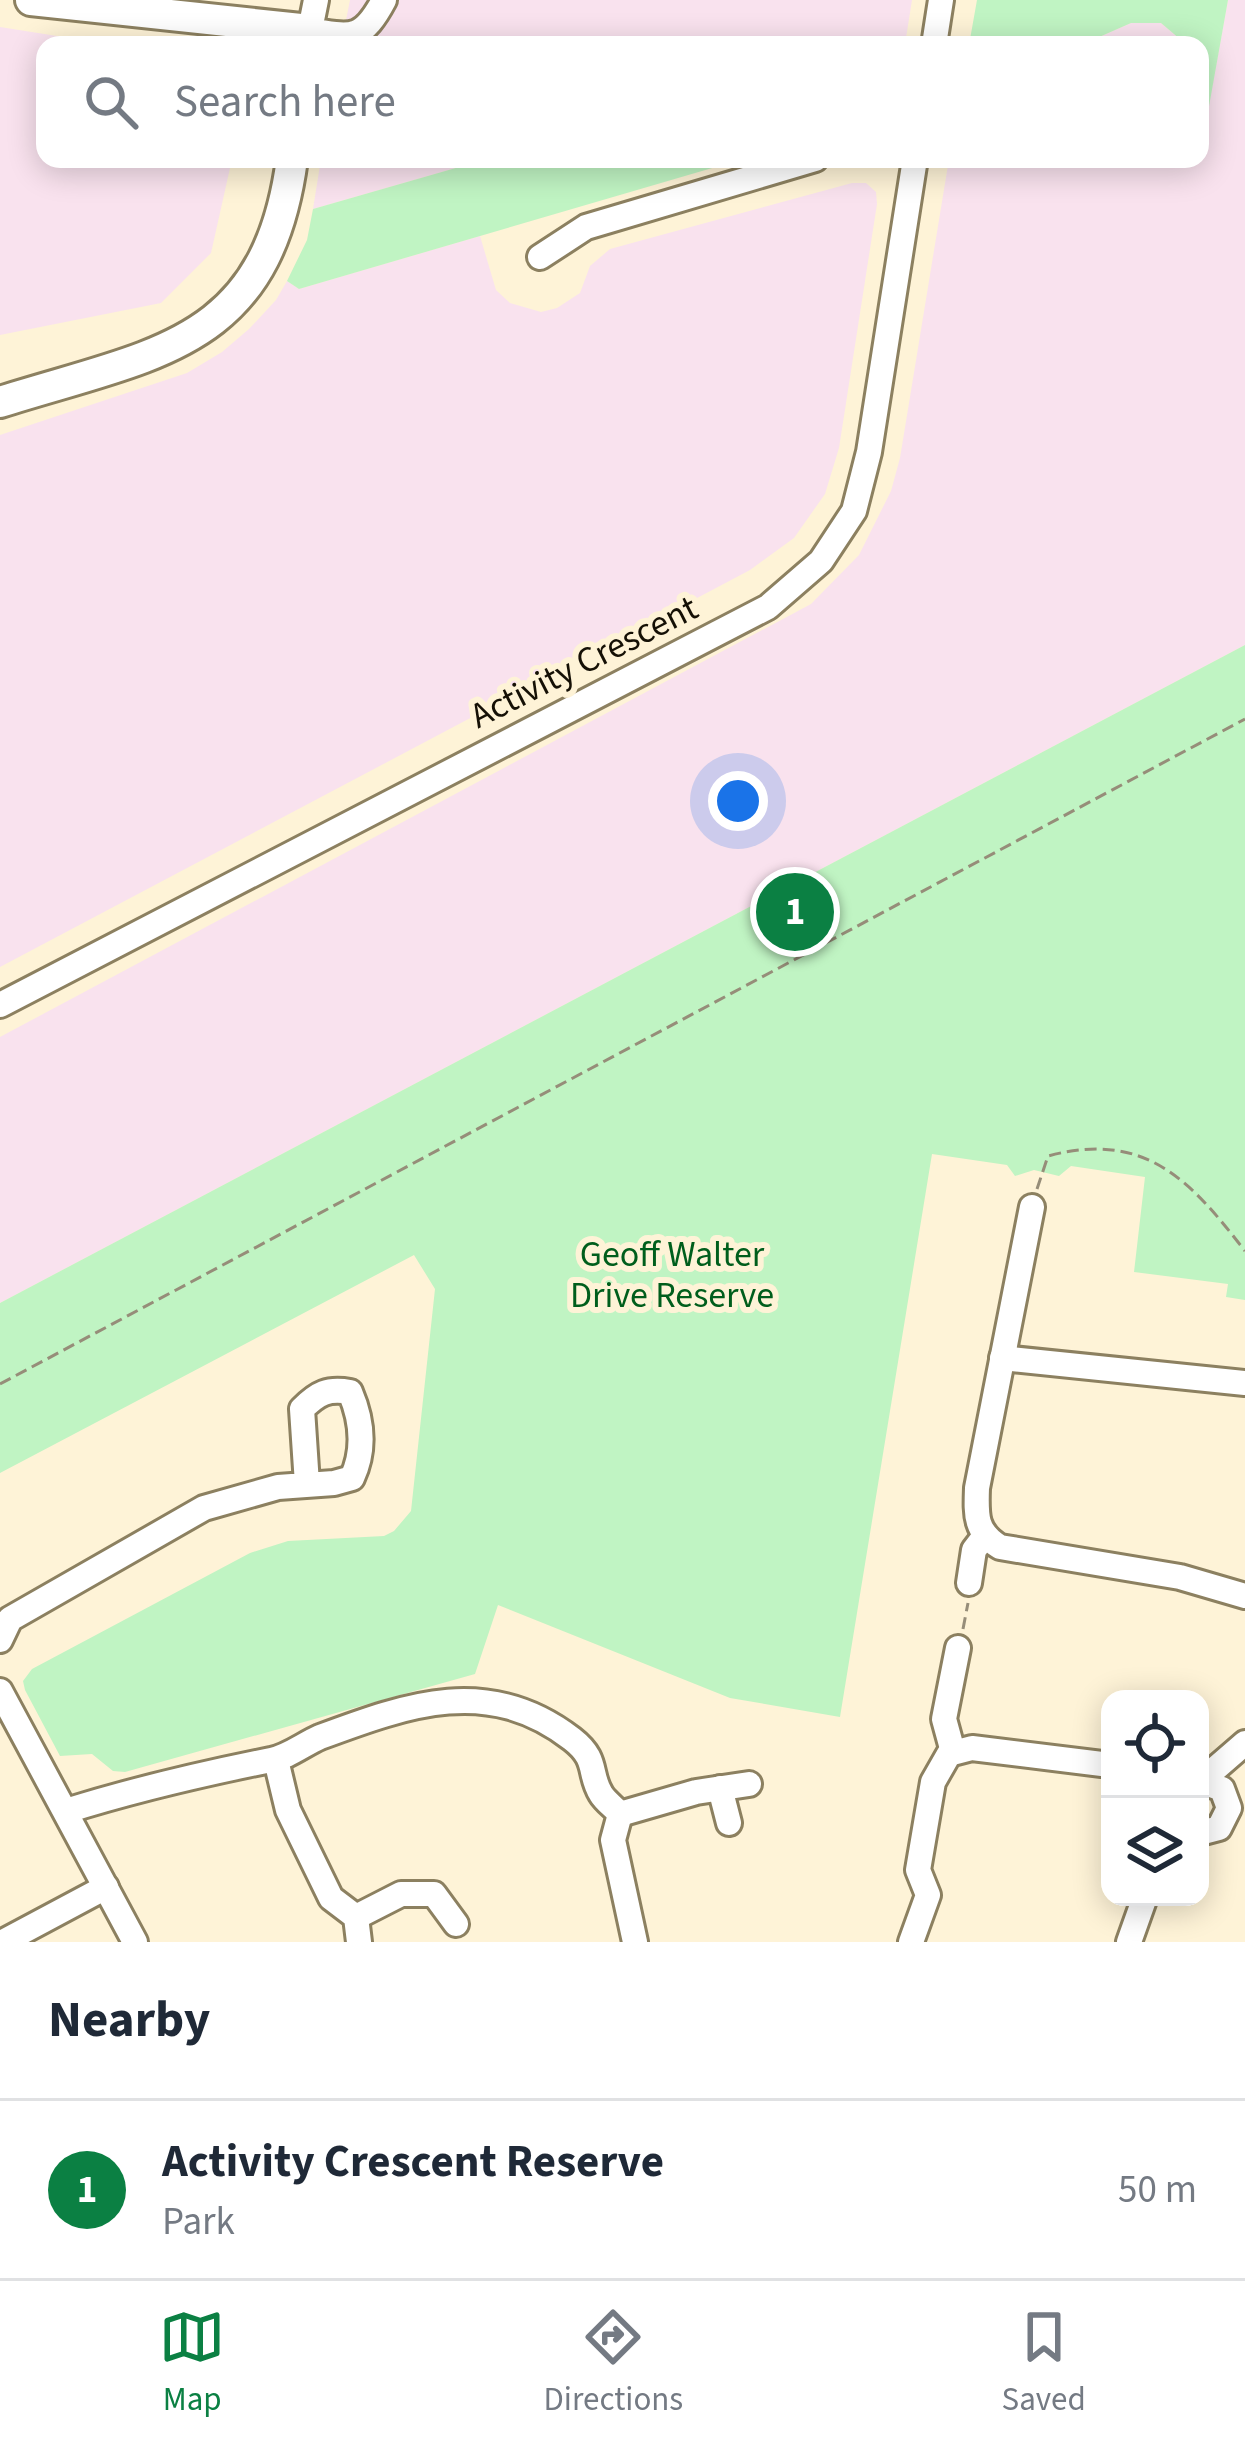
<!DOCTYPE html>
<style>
:root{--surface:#fff;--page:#f6f6f7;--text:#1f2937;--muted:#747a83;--line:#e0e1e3;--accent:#0b8043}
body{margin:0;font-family:"Source Sans 3",sans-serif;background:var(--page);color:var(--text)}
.controls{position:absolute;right:36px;bottom:36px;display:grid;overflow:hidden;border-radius:24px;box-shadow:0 6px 30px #0003}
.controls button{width:108px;height:108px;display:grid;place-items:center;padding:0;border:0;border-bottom:3px solid var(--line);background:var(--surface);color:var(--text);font:60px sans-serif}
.you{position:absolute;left:738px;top:801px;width:42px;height:42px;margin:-30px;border:9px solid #fff;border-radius:50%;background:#1a73e8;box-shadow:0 0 0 18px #1a73e833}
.badge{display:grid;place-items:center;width:78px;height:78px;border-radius:50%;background:var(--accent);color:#fff;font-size:39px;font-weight:700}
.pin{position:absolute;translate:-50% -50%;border:6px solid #fff;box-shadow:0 3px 12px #0006}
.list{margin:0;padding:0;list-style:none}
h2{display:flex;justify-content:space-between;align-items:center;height:156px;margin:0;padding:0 48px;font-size:51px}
h2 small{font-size:39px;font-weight:400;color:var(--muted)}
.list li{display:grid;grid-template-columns:78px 1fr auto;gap:36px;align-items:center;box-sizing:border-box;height:180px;padding:0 48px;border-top:3px solid var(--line)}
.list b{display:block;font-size:45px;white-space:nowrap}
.list p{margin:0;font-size:39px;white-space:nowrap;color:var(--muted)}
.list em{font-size:39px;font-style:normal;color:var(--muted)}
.icon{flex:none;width:66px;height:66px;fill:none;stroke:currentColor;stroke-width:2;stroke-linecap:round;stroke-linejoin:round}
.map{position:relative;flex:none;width:1245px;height:1942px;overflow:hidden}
.search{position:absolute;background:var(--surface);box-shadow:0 6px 30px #0003;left:36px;right:36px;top:36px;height:132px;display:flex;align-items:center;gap:30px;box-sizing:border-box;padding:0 42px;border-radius:24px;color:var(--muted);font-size:45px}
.sheet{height:336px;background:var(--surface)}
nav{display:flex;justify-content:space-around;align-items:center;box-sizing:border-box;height:168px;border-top:3px solid var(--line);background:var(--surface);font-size:33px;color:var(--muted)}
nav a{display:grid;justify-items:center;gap:6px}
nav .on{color:var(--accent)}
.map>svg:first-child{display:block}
.industrial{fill:#f9e2ee}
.green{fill:#c0f4c3}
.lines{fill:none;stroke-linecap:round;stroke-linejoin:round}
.minor-casing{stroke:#8c8060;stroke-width:30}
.major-casing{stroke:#8c8060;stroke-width:36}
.path{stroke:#968d79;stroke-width:3;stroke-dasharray:12 6;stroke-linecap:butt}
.minor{stroke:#fff;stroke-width:24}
.major{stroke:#fff;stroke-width:30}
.labels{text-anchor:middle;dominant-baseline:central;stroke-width:12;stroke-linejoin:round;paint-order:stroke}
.street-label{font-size:36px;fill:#151005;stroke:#fef3d7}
.park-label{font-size:36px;fill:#005e1c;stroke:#fef3d7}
</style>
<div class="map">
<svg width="1245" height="1942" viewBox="0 0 1245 1942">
<rect width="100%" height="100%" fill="#fef3d7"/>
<g class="industrial">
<polygon points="350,0 912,0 906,38 882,45 341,45"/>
<polygon points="1228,0 1245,0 1245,645 0,1303 0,1037 811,604 859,555 891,491 900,458 949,159 1200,159 1200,86 1208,109"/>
<polygon points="1131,23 1161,23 1187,45 1081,45"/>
<polygon points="0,27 114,45 45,45 45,159 232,159 211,253 161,303 0,335"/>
<polygon points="321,159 487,159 313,209"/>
<polygon points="852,183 866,183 876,192 877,204 839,448 825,494 794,538 750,570 0,967 0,435 187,373 222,352 249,329 276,300 287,281 299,289 480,236 496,290 510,303 541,312 557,308 580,293 590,266 610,249"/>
</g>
<g class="green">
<polygon points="977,0 1228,0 1208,112 1200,86 1200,45 1187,45 1161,23 1131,23 1081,45 969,45"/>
<polygon points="487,159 743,159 299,289 287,281 307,240 313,209"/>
<polygon points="1245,645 1245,1300 1226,1297 1228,1284 1134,1272 1145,1177 1071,1166 1059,1176 1034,1170 1015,1176 1007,1165 932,1154 840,1717 730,1698 498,1605 475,1674 125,1772 113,1771 92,1754 60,1756 25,1690 23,1681 32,1669 250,1553 288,1541 384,1536 394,1531 411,1511 435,1289 414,1255 0,1473 0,1303"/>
</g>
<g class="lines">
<g class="minor-casing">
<g id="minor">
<path d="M316,0L310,30C352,37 362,41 384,0"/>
<polyline points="934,45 941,0"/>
<polyline points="540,257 586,227 815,159"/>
<polyline points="0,1005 768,607 821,561 854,511 869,452 915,159"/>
<path d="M1032,1207L977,1488C976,1515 975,1532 1000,1547L1180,1577L1245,1596"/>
<polyline points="1002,1358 1245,1383"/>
<polyline points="969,1583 974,1550 984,1537"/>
<path d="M0,1640L10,1619L204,1508L278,1487L334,1483L352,1478C365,1450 362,1420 350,1392C328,1388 318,1393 302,1409L307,1484"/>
<polyline points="0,1691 135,1942"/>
<polyline points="953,1752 944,1719 958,1648"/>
<polyline points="276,1760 288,1810 331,1898 356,1917 359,1942"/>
<polyline points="1200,1781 1222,1789 1229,1808 1219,1828 1200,1833"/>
<polyline points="1201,1781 1245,1743"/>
<polyline points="720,1788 729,1823"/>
<path d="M66,1811C133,1790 201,1774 271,1760C288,1757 304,1744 320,1737C409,1704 489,1675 572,1739C599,1760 588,1773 601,1794C605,1801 615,1808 620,1814L613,1840L635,1942"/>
<polyline points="620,1814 696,1792 749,1784"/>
<polyline points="356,1917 401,1894 434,1894 456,1924"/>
<polyline points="3,1942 106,1887"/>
<polyline points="911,1942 928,1895 918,1870 933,1782 949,1754 972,1748 1110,1765"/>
<polyline points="1129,1942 1145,1897"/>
</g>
</g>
<g class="major-casing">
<g id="major">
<polyline points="31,0 310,30 308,45"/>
<path d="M0,402C155,353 267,347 292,159"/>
</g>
</g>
<g class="path">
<path d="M1037,1189L1048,1156C1145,1130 1190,1180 1245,1251"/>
<polyline points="0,1384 1245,719"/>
<polyline points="963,1629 968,1603"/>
</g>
<use href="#minor" class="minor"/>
<use href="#major" class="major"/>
</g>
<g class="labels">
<g class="street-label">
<text transform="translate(584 662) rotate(-27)">Activity Crescent</text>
</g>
<g class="park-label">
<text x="672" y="1254">Geoff Walter<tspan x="672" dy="41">Drive Reserve</tspan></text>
</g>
</g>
</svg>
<div class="controls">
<button><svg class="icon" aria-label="locate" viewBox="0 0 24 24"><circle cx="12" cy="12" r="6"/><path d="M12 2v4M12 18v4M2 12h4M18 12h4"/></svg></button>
<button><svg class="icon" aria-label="layers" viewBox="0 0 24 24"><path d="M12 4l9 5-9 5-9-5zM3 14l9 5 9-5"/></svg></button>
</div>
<div class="you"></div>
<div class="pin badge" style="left:795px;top:912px">1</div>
<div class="search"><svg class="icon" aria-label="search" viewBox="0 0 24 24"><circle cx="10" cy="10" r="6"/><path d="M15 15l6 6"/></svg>Search here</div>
</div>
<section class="sheet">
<h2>Nearby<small></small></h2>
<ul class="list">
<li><span class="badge">1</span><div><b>Activity Crescent Reserve</b><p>Park</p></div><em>50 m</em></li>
</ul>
</section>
<nav>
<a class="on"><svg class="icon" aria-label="map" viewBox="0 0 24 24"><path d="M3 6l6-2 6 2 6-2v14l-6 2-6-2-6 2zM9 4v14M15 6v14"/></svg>Map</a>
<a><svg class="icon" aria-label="directions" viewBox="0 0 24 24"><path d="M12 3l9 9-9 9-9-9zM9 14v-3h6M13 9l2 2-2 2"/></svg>Directions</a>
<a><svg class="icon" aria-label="saved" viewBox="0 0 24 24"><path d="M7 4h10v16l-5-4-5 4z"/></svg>Saved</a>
</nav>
